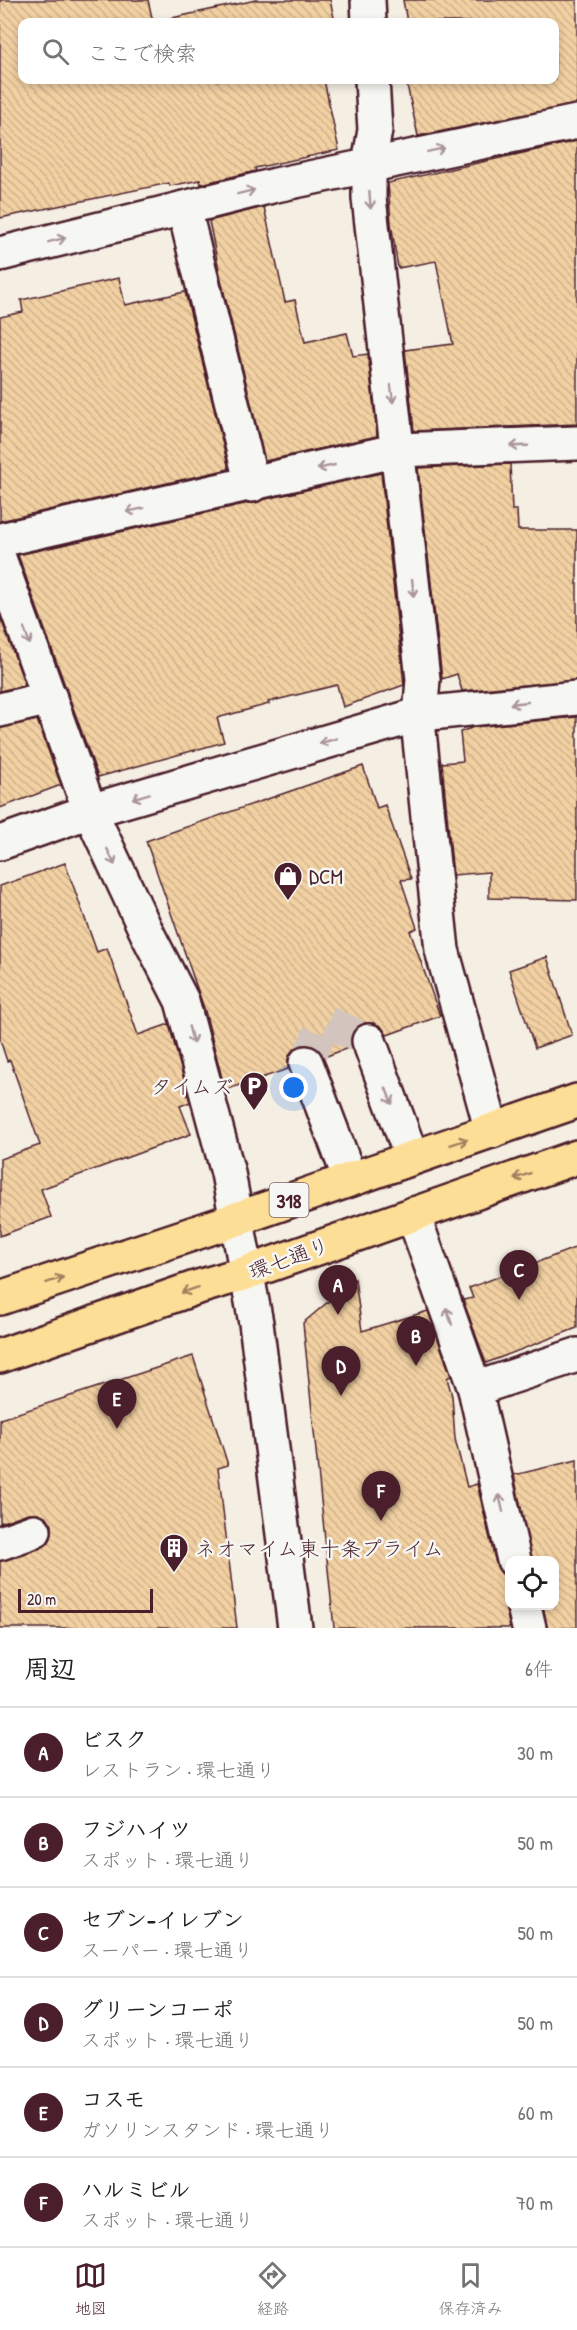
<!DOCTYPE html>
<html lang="ja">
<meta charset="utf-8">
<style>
:root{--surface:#fff;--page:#f6f6f6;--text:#202124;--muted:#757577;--line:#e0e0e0;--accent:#4a1f2b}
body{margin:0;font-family:"Patrick Hand","Klee One",sans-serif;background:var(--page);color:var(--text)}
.controls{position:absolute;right:18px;bottom:18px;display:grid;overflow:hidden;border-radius:12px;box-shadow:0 3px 9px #0003}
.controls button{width:54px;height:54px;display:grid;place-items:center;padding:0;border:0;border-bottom:2px solid var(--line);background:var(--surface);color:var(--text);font:30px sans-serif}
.scale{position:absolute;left:18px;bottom:15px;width:135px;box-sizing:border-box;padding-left:6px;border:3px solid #4a1f2b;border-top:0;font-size:16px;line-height:21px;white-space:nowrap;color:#4a1f2b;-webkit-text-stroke:4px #f6f6f2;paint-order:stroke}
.you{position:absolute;left:294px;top:1088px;width:21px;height:21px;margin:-15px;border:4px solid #fff;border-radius:50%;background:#1a73e8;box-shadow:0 0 0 9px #1a73e833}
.badge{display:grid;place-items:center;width:39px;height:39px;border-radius:50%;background:var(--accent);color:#fff;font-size:20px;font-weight:700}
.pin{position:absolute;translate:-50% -50px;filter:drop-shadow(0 2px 3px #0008)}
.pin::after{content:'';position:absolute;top:32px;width:21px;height:18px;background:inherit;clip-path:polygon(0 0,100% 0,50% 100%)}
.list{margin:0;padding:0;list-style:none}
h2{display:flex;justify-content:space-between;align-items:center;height:78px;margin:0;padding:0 24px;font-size:26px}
h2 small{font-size:20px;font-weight:400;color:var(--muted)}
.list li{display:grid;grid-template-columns:39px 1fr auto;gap:18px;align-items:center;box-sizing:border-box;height:90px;padding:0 24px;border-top:2px solid var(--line)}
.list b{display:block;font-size:22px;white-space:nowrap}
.list p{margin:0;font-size:20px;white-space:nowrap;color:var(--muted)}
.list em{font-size:20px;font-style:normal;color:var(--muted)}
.icon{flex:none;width:33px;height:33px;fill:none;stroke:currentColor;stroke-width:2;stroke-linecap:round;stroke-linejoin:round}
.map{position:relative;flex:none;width:577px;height:1628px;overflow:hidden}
.search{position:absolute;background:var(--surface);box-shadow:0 3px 9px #0003;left:18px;right:18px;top:18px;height:66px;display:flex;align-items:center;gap:15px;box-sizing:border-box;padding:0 21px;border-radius:12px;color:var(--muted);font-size:22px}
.sheet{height:618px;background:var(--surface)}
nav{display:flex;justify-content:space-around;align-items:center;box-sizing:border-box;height:84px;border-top:2px solid var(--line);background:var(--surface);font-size:16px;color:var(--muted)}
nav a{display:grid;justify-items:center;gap:3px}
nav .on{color:var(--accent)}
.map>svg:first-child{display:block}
.building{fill:url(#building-back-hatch);stroke:#4a1f2b;stroke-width:1.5}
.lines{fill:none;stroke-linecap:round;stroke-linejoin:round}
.minor-tunnel{stroke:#d3c5bd;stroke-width:33;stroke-dasharray:33 16;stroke-linecap:butt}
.minor-casing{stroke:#4a1f2b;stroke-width:38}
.major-casing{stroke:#4a1f2b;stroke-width:38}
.minor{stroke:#f6f6f2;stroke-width:33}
.major{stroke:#fcde96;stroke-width:33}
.oneway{stroke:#a99598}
.oneway2{stroke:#a37e60}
.labels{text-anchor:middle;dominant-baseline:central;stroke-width:5;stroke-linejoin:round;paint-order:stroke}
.shield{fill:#f6f6f2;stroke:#7e6067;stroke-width:1.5}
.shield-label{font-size:20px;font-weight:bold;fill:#4a1f2b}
.poi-label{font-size:21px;fill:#4a1f2b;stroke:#f6f6f2;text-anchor:start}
.street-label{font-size:21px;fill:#4a1f2b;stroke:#f6f6f2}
</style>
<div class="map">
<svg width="577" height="1628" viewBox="0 0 577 1628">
<defs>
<pattern id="building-back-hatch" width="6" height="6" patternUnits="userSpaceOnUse" patternTransform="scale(1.5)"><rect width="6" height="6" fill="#f1d0a2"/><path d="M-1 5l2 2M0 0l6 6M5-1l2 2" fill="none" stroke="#d0b28c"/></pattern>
</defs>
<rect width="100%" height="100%" fill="#f5eee2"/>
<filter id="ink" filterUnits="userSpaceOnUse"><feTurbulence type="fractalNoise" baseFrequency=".0167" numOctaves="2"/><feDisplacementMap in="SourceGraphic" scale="12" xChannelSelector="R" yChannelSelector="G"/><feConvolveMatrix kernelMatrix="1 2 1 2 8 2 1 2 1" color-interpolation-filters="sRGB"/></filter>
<g filter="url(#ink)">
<g class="building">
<polygon points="0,0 148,0 153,22 256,0 330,0 335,22 22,22 22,80 324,80 339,150 255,168 256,171 201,184 200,180 170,186 169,183 0,218"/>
<polygon points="403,0 577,0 577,104 418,136 406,80 555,80 555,22 407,22"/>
<polygon points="577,141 577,424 414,431 405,350 453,344 436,261 398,268 391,223 388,183"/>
<polygon points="264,207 285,302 295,300 305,342 347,333 353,356 368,354 377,436 265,461 222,284 209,221"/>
<polygon points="119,278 125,305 185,292 229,469 0,521 0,317 23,312 21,300"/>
<polygon points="510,464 512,510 517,510 518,530 577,530 577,680 462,691 457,674 442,679 418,468"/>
<polygon points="381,473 404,685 343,707 337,685 268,702 269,704 217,718 224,742 98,777 18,555 249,503 256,503 262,500"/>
<polygon points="0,616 25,685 0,691"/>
<polygon points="577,717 577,900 489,898 489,872 453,875 442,763 463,761 460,732 474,727"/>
<polygon points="37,720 61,785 0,808 0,728"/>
<polygon points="363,766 377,808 385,805 411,879 401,880 417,928 410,931 440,1016 387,1035 381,1026 373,1023 363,1023 354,1029 351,1037 351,1047 324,1057 317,1048 310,1045 300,1045 291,1052 288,1059 288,1069 225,1090 205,1011 146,841"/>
<polygon points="65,863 97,952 107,948 138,1035 169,1024 190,1102 180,1106 191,1134 41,1189 51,1217 0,1236 0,1159 40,1145 10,1060 7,1061 0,1040 0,886"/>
<polygon points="547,957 572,1035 535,1048 509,970"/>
<polygon points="577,1247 577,1328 486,1363 463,1300 473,1298 469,1288"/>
<polygon points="355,1279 362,1331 428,1311 451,1376 447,1378 452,1396 455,1439 467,1487 477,1484 496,1564 501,1573 510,1578 510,1595 506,1601 506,1610 510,1628 334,1628 303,1323"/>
<polygon points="193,1356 228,1465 218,1468 237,1628 0,1628 0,1561 41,1548 49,1543 52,1534 52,1525 47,1517 38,1513 28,1513 0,1523 0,1419"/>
<polygon points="577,1460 577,1628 547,1628 543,1605 555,1605 555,1560 532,1560 514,1475"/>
</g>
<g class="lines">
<polyline class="minor-tunnel" points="306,1063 325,1021 369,1041"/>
<g class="minor-casing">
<g id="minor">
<polyline points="368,0 369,22"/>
<polyline points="372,80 375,130 369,164 369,198 423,679 419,731 442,950 492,1131"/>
<polyline points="184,208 252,485"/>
<polyline points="0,254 276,185 577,122"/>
<polyline points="0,540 399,450 577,443"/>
<polyline points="0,561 90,811 148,935 182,1001 228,1173 256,1323 295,1628"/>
<polyline points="0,710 50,698"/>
<polyline points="0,843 90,811 421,714 577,698"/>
<polyline points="369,1041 412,1158"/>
<polyline points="306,1063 350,1179"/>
<polyline points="413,1214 475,1389 514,1560"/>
<polyline points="475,1389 577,1355"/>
<polyline points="0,1543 34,1531"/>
<polyline points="524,1606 529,1628"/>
</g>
</g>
<g class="major-casing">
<g id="major">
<polyline points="0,1298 237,1219 577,1101"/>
<polyline points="0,1356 195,1288 246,1273 577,1157"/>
</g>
</g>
<use href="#minor" class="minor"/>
<use href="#major" class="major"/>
</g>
<defs><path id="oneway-shaft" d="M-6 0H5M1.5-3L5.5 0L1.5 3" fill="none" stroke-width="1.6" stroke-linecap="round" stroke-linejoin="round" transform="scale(1.5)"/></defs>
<g class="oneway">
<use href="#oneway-shaft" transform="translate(436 150) rotate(-12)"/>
<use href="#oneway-shaft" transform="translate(246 192) rotate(-14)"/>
<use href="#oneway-shaft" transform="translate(370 200) rotate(86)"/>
<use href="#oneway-shaft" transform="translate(57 240) rotate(-14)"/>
<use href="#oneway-shaft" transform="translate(392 394) rotate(83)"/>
<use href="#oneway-shaft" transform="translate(519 446) rotate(178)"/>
<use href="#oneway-shaft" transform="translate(326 467) rotate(167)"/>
<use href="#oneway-shaft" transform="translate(135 510) rotate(168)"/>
<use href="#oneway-shaft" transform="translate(413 588) rotate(84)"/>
<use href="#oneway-shaft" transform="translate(27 636) rotate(70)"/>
<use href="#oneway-shaft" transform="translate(519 703) rotate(174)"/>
<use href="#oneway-shaft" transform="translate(328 741) rotate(164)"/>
<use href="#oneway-shaft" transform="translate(141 796) rotate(163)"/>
<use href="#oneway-shaft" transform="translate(111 857) rotate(65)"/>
<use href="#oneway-shaft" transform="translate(191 1035) rotate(75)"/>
<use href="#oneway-shaft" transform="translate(389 1096) rotate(69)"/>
<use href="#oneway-shaft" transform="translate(449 1316) rotate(-109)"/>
<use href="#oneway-shaft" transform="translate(501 1503) rotate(-103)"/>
</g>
<g class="oneway2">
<use href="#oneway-shaft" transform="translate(459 1142) rotate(-19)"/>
<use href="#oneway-shaft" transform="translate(522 1176) rotate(161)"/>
<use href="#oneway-shaft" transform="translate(55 1280) rotate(-18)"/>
<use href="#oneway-shaft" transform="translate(190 1290) rotate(162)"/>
</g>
</g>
<defs>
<g id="shop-pin" transform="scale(1.5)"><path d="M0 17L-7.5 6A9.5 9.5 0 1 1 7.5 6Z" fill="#4a1f2b" stroke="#f6f6f2"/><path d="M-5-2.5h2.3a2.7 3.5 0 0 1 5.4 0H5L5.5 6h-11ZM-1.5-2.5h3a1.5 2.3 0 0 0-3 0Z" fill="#fff"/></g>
<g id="parking-pin" transform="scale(1.5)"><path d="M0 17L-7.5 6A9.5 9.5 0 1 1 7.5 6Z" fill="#4a1f2b" stroke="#f6f6f2"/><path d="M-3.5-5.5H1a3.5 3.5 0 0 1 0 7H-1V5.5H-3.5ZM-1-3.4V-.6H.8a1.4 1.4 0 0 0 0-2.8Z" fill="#fff"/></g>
<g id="building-pin" transform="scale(1.5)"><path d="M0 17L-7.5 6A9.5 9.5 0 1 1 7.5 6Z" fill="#4a1f2b" stroke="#f6f6f2"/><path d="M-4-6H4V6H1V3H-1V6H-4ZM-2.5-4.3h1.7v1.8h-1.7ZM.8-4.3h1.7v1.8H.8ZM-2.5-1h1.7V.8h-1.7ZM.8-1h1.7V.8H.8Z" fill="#fff"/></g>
</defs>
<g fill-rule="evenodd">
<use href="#shop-pin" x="288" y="876"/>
<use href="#parking-pin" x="254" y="1086"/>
<use href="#building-pin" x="174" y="1548"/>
</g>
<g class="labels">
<rect class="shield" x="269.5" y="1183" width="39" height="34" rx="4.5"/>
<g class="shield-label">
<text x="289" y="1200">318</text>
</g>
<g class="poi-label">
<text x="309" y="876">DCM</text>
<text x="233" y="1086" text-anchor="end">タイムズ</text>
<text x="195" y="1548">ネオマイム東十条プライム</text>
</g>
<g class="street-label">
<text transform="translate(289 1258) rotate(-20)">環七通り</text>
</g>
</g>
</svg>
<div class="controls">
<button><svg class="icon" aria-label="locate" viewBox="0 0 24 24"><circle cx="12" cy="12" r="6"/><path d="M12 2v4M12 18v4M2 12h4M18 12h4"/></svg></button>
</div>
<div class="scale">20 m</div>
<div class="you"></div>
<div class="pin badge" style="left:338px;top:1315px">A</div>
<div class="pin badge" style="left:416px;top:1366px">B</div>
<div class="pin badge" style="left:519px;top:1300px">C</div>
<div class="pin badge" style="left:341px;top:1396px">D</div>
<div class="pin badge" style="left:117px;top:1429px">E</div>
<div class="pin badge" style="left:381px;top:1521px">F</div>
<div class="search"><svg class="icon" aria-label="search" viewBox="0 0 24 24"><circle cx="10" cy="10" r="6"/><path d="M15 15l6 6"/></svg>ここで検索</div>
</div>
<section class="sheet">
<h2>周辺<small>6件</small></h2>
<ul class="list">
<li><span class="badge">A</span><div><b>ビスク</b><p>レストラン · 環七通り</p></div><em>30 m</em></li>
<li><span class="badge">B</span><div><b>フジハイツ</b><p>スポット · 環七通り</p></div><em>50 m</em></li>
<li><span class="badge">C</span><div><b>セブン-イレブン</b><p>スーパー · 環七通り</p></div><em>50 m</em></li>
<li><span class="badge">D</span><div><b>グリーンコーポ</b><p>スポット · 環七通り</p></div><em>50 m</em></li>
<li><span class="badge">E</span><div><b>コスモ</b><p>ガソリンスタンド · 環七通り</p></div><em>60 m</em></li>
<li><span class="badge">F</span><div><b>ハルミビル</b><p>スポット · 環七通り</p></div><em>70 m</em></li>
</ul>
</section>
<nav>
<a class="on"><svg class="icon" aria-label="map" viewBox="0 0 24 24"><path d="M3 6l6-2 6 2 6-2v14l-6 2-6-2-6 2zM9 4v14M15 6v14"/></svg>地図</a>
<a><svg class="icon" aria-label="directions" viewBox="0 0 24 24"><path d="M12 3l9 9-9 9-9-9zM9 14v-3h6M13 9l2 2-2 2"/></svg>経路</a>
<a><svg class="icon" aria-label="saved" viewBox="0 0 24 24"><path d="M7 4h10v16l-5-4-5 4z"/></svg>保存済み</a>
</nav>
